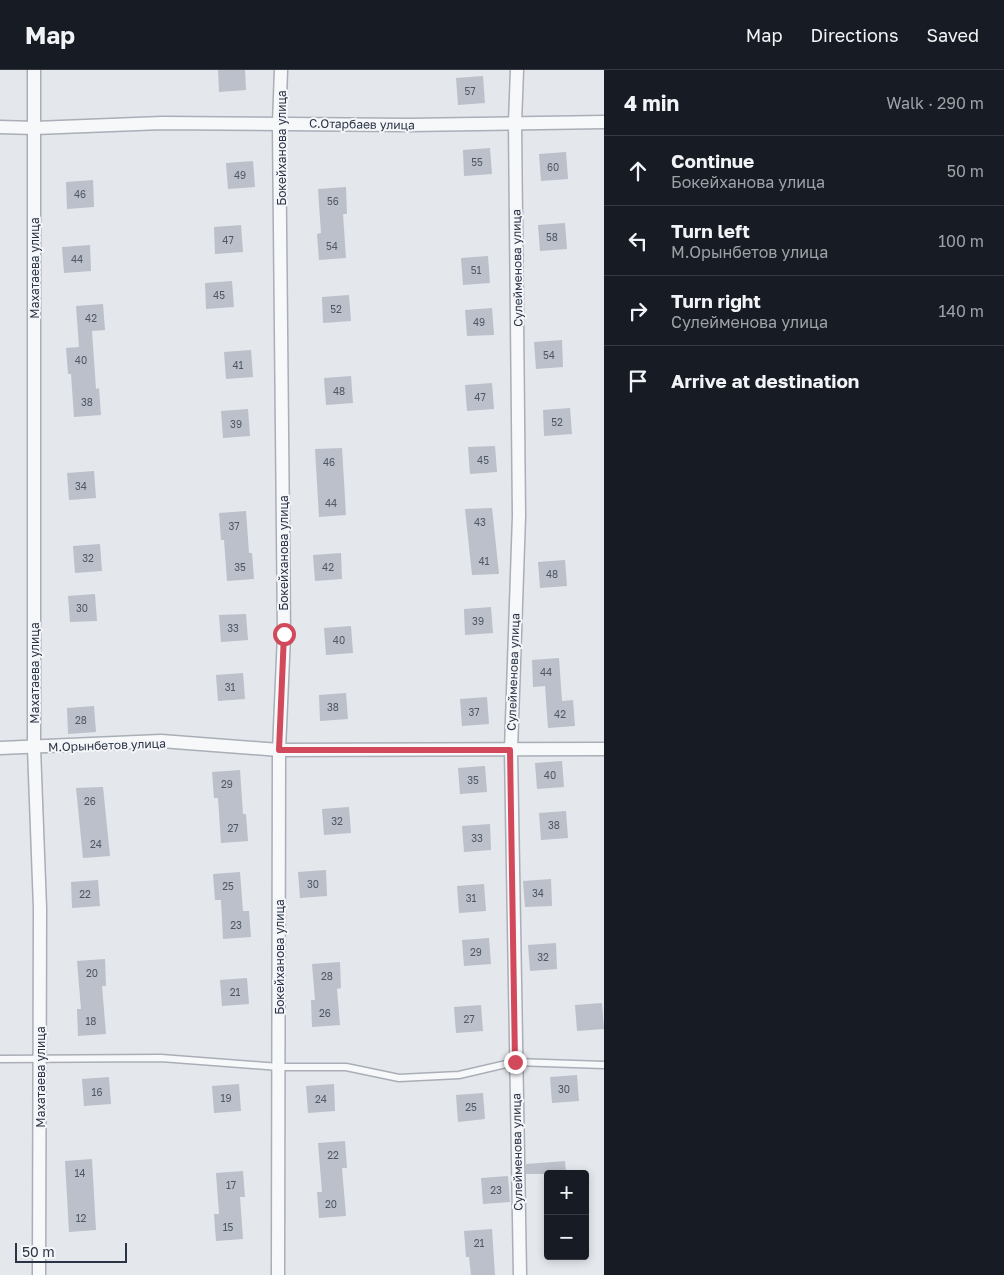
<!DOCTYPE html>
<meta charset="utf-8">
<style>
:root{--surface:#171b24;--page:#242831;--text:#f1f3f6;--muted:#9ea1a6;--line:#363941}
body{margin:0;font-family:"Golos Text",sans-serif;background:var(--page);color:var(--text)}
.controls{position:absolute;right:15px;bottom:15px;display:grid;overflow:hidden;border-radius:5px;box-shadow:0 2px 8px #0003}
.controls button{width:45px;height:45px;display:grid;place-items:center;padding:0;border:0;border-bottom:1px solid var(--line);background:var(--surface);color:var(--text);font:25px sans-serif}
.scale{position:absolute;left:15px;bottom:12px;width:112px;box-sizing:border-box;padding-left:5px;border:2px solid #2b3445;border-top:0;font-size:14px;line-height:18px;white-space:nowrap;color:#2b3445;-webkit-text-stroke:4px #f4f6f9;paint-order:stroke}
.stop{position:absolute;width:15px;height:15px;margin:-11px;border:4px solid #d1495b;border-radius:50%;background:#fff}
.stop.end{background:#d1495b;border-color:#fff;box-shadow:0 1px 5px #0008}
.list{margin:0;padding:0;list-style:none}
h2{display:flex;justify-content:space-between;align-items:center;height:65px;margin:0;padding:0 20px;font-size:21px}
h2 small{font-size:16px;font-weight:400;color:var(--muted)}
.list li{display:grid;grid-template-columns:32px 1fr auto;gap:15px;align-items:center;box-sizing:border-box;height:70px;padding:0 20px;border-top:1px solid var(--line)}
.list b{display:block;font-size:19px;white-space:nowrap}
.list p{margin:0;font-size:16px;white-space:nowrap;color:var(--muted)}
.list em{font-size:16px;font-style:normal;color:var(--muted)}
.icon{flex:none;width:28px;height:28px;fill:none;stroke:currentColor;stroke-width:2;stroke-linecap:round;stroke-linejoin:round}
.map{position:relative;flex:none;width:604px;height:1205px;overflow:hidden}
header{display:flex;align-items:center;gap:30px;box-sizing:border-box;height:70px;padding:0 25px;background:var(--surface);border-bottom:1px solid var(--line)}
header strong{font-size:24px}
nav{display:flex;gap:28px;margin-inline-start:auto;font-size:18px}
main{display:flex}
aside{flex:1;background:var(--surface)}
.map>svg:first-child{display:block}
.building{fill:#bbc0ca}
.lines{fill:none;stroke-linecap:round;stroke-linejoin:round}
.lane-casing{stroke:#a9aeb7;stroke-width:9}
.street-casing{stroke:#a9aeb7;stroke-width:15}
.lane{stroke:#f7f8fa;stroke-width:6}
.street{stroke:#f7f8fa;stroke-width:12}
.route{stroke:#d1495b;stroke-width:6}
.labels{text-anchor:middle;dominant-baseline:central;stroke-width:4;stroke-linejoin:round;paint-order:stroke}
.number-label{font-size:10px;fill:#4f5766}
.street-label{font-size:12px;fill:#2b3445;stroke:#f4f6f9}
</style>
<header>
<strong>Map</strong>
<nav><a>Map</a><a>Directions</a><a>Saved</a></nav>
</header>
<main>
<div class="map">
<svg width="604" height="1205" viewBox="0 0 604 1205">
<rect width="100%" height="100%" fill="#e4e7ec"/>
<g class="building">
<polygon points="218,0 245,0 246,20 219,22"/>
<polygon points="483,6 485,33 458,35 456,8"/>
<polygon points="490,78 492,104 464,106 463,80"/>
<polygon points="566,82 568,109 541,111 539,84"/>
<polygon points="253,91 255,117 228,119 226,93"/>
<polygon points="93,110 94,137 67,139 66,112"/>
<polygon points="346,117 347,144 343,144 346,188 319,190 317,164 321,163 318,119"/>
<polygon points="565,153 567,179 540,181 538,155"/>
<polygon points="241,155 243,182 215,184 214,157"/>
<polygon points="90,175 91,201 64,203 62,177"/>
<polygon points="488,186 490,213 463,215 461,188"/>
<polygon points="232,211 234,237 206,239 205,213"/>
<polygon points="349,225 351,251 323,253 322,227"/>
<polygon points="103,234 105,260 92,261 96,319 99,318 101,345 74,347 71,304 68,304 66,278 79,277 76,236"/>
<polygon points="492,238 494,265 467,266 465,240"/>
<polygon points="562,270 563,297 536,299 534,272"/>
<polygon points="251,280 253,307 226,309 224,282"/>
<polygon points="351,306 353,333 326,335 324,308"/>
<polygon points="492,313 494,339 467,341 465,315"/>
<polygon points="570,338 572,364 544,366 543,340"/>
<polygon points="248,339 250,366 223,368 221,341"/>
<polygon points="495,376 497,402 470,404 468,377"/>
<polygon points="342,378 346,445 319,447 315,379"/>
<polygon points="94,401 96,428 69,430 67,403"/>
<polygon points="492,438 499,504 472,505 465,439"/>
<polygon points="246,441 249,483 252,483 254,509 227,511 224,470 221,470 219,443"/>
<polygon points="100,474 102,501 75,503 73,476"/>
<polygon points="341,483 342,509 315,511 313,485"/>
<polygon points="565,490 567,516 540,518 538,492"/>
<polygon points="95,524 97,551 70,552 68,526"/>
<polygon points="491,537 493,563 465,565 464,539"/>
<polygon points="246,544 248,570 221,572 219,545"/>
<polygon points="351,556 353,583 326,585 324,558"/>
<polygon points="559,588 562,631 573,630 575,656 548,658 545,616 533,617 532,590"/>
<polygon points="243,603 245,629 218,631 216,605"/>
<polygon points="346,623 348,649 320,651 319,625"/>
<polygon points="487,627 489,654 462,656 460,629"/>
<polygon points="94,636 96,662 68,664 67,638"/>
<polygon points="562,691 564,717 537,719 535,693"/>
<polygon points="485,696 487,722 460,724 458,698"/>
<polygon points="240,700 243,744 246,744 248,771 221,773 218,728 214,728 212,702"/>
<polygon points="103,717 110,786 83,788 76,718"/>
<polygon points="349,737 351,763 324,765 322,739"/>
<polygon points="566,741 568,768 541,770 539,743"/>
<polygon points="490,754 491,780 464,782 462,756"/>
<polygon points="326,800 327,826 300,828 298,802"/>
<polygon points="240,802 243,841 249,841 251,867 223,869 221,830 215,830 213,804"/>
<polygon points="551,809 552,836 525,837 523,811"/>
<polygon points="98,810 100,836 72,838 71,812"/>
<polygon points="484,814 486,841 459,843 457,816"/>
<polygon points="489,868 491,894 464,896 462,870"/>
<polygon points="556,873 557,899 530,901 528,875"/>
<polygon points="105,889 106,916 102,916 106,964 78,966 77,939 81,939 77,891"/>
<polygon points="340,892 341,918 337,919 340,955 312,957 311,930 315,930 312,894"/>
<polygon points="247,908 249,934 222,936 220,910"/>
<polygon points="602,933 604,959 577,961 575,935"/>
<polygon points="481,935 483,961 456,963 454,937"/>
<polygon points="577,1005 579,1031 552,1033 550,1007"/>
<polygon points="109,1007 111,1034 84,1036 82,1009"/>
<polygon points="239,1014 241,1041 214,1043 212,1016"/>
<polygon points="334,1014 335,1041 308,1043 306,1016"/>
<polygon points="483,1023 485,1049 458,1052 456,1025"/>
<polygon points="345,1071 347,1098 342,1098 346,1146 319,1148 317,1122 322,1122 318,1073"/>
<polygon points="92,1089 96,1160 69,1162 65,1091"/>
<polygon points="565,1091 566,1104 526,1104 526,1094"/>
<polygon points="243,1101 245,1127 240,1127 243,1169 216,1171 214,1144 219,1144 216,1103"/>
<polygon points="508,1106 510,1132 483,1134 481,1108"/>
<polygon points="492,1159 495,1205 471,1205 469,1187 466,1187 464,1161"/>
</g>
<g class="lines">
<g class="lane-casing">
<polyline id="lane" points="0,989 161,988 279,997 346,997 399,1008 459,1005 515,992 604,995"/>
</g>
<g class="street-casing">
<g id="street">
<polyline points="34,0 34,678 40,838 39,1205"/>
<polyline points="517,0 515,53 519,446 511,680 520,1205"/>
<polyline points="0,57 35,58 162,53 409,55 604,52"/>
<polyline points="0,678 161,671 279,680 604,679"/>
<polyline points="278,1205 279,680 284,565 279,54 281,0"/>
</g>
</g>
<use href="#lane" class="lane"/>
<use href="#street" class="street"/>
</g>
<g class="lines">
<polyline class="route" points="284,564 279,680 510,680 515,992"/>
</g>
<g class="labels">
<g class="number-label">
<text x="470" y="21">57</text>
<text x="477" y="92">55</text>
<text x="553" y="97">60</text>
<text x="240" y="105">49</text>
<text x="80" y="124">46</text>
<text x="333" y="131">56</text>
<text x="552" y="167">58</text>
<text x="228" y="170">47</text>
<text x="332" y="176">54</text>
<text x="77" y="189">44</text>
<text x="476" y="200">51</text>
<text x="219" y="225">45</text>
<text x="336" y="239">52</text>
<text x="91" y="248">42</text>
<text x="479" y="252">49</text>
<text x="549" y="285">54</text>
<text x="81" y="290">40</text>
<text x="238" y="295">41</text>
<text x="339" y="321">48</text>
<text x="480" y="327">47</text>
<text x="87" y="332">38</text>
<text x="557" y="352">52</text>
<text x="236" y="354">39</text>
<text x="483" y="390">45</text>
<text x="329" y="392">46</text>
<text x="81" y="416">34</text>
<text x="331" y="433">44</text>
<text x="480" y="452">43</text>
<text x="234" y="456">37</text>
<text x="88" y="488">32</text>
<text x="484" y="491">41</text>
<text x="240" y="497">35</text>
<text x="328" y="497">42</text>
<text x="552" y="504">48</text>
<text x="82" y="538">30</text>
<text x="478" y="551">39</text>
<text x="233" y="558">33</text>
<text x="339" y="570">40</text>
<text x="546" y="602">44</text>
<text x="230" y="617">31</text>
<text x="333" y="637">38</text>
<text x="474" y="642">37</text>
<text x="560" y="644">42</text>
<text x="81" y="650">28</text>
<text x="550" y="705">40</text>
<text x="473" y="710">35</text>
<text x="227" y="714">29</text>
<text x="90" y="731">26</text>
<text x="337" y="751">32</text>
<text x="554" y="755">38</text>
<text x="233" y="758">27</text>
<text x="477" y="768">33</text>
<text x="96" y="774">24</text>
<text x="313" y="814">30</text>
<text x="228" y="816">25</text>
<text x="538" y="823">34</text>
<text x="85" y="824">22</text>
<text x="471" y="828">31</text>
<text x="236" y="855">23</text>
<text x="476" y="882">29</text>
<text x="543" y="887">32</text>
<text x="92" y="903">20</text>
<text x="327" y="906">28</text>
<text x="235" y="922">21</text>
<text x="325" y="943">26</text>
<text x="469" y="949">27</text>
<text x="91" y="951">18</text>
<text x="564" y="1019">30</text>
<text x="97" y="1022">16</text>
<text x="226" y="1028">19</text>
<text x="321" y="1029">24</text>
<text x="471" y="1037">25</text>
<text x="333" y="1085">22</text>
<text x="80" y="1103">14</text>
<text x="231" y="1115">17</text>
<text x="496" y="1120">23</text>
<text x="331" y="1134">20</text>
<text x="81" y="1148">12</text>
<text x="228" y="1157">15</text>
<text x="479" y="1173">21</text>
</g>
<g class="street-label">
<text transform="translate(362 54) rotate(1)">С.Отарбаев улица</text>
<text transform="translate(281 78) rotate(-90)">Бокейханова улица</text>
<text transform="translate(34 198) rotate(-90)">Махатаева улица</text>
<text transform="translate(517 198) rotate(-91)">Сулейменова улица</text>
<text transform="translate(283 483) rotate(-90)">Бокейханова улица</text>
<text transform="translate(513 602) rotate(-88)">Сулейменова улица</text>
<text transform="translate(34 603) rotate(-90)">Махатаева улица</text>
<text transform="translate(107 675) rotate(-2)">М.Орынбетов улица</text>
<text transform="translate(279 887) rotate(-90)">Бокейханова улица</text>
<text transform="translate(40 1007) rotate(-90)">Махатаева улица</text>
<text transform="translate(517 1082) rotate(-91)">Сулейменова улица</text>
</g>
</g>
</svg>
<div class="controls">
<button>+</button>
<button>−</button>
</div>
<div class="scale">50 m</div>
<div class="stop" style="left:284px;top:564px"></div>
<div class="stop end" style="left:515px;top:992px"></div>
</div>
<aside>
<h2>4 min<small>Walk · 290 m</small></h2>
<ul class="list">
<li><svg class="icon" aria-label="ahead" viewBox="0 0 24 24"><path d="M12 20V5M6 11l6-6 6 6"/></svg><div><b>Continue</b><p>Бокейханова улица</p></div><em>50 m</em></li>
<li><svg class="icon" aria-label="left" viewBox="0 0 24 24"><path d="M17 20v-9H6M10 6l-5 5 5 5"/></svg><div><b>Turn left</b><p>М.Орынбетов улица</p></div><em>100 m</em></li>
<li><svg class="icon" aria-label="right" viewBox="0 0 24 24"><path d="M7 20v-9h11M14 6l5 5-5 5"/></svg><div><b>Turn right</b><p>Сулейменова улица</p></div><em>140 m</em></li>
<li><svg class="icon" aria-label="arrive" viewBox="0 0 24 24"><path d="M6 21V4h12l-3 4 3 4H6"/></svg><div><b>Arrive at destination</b></div></li>
</ul>
</aside>
</main>
